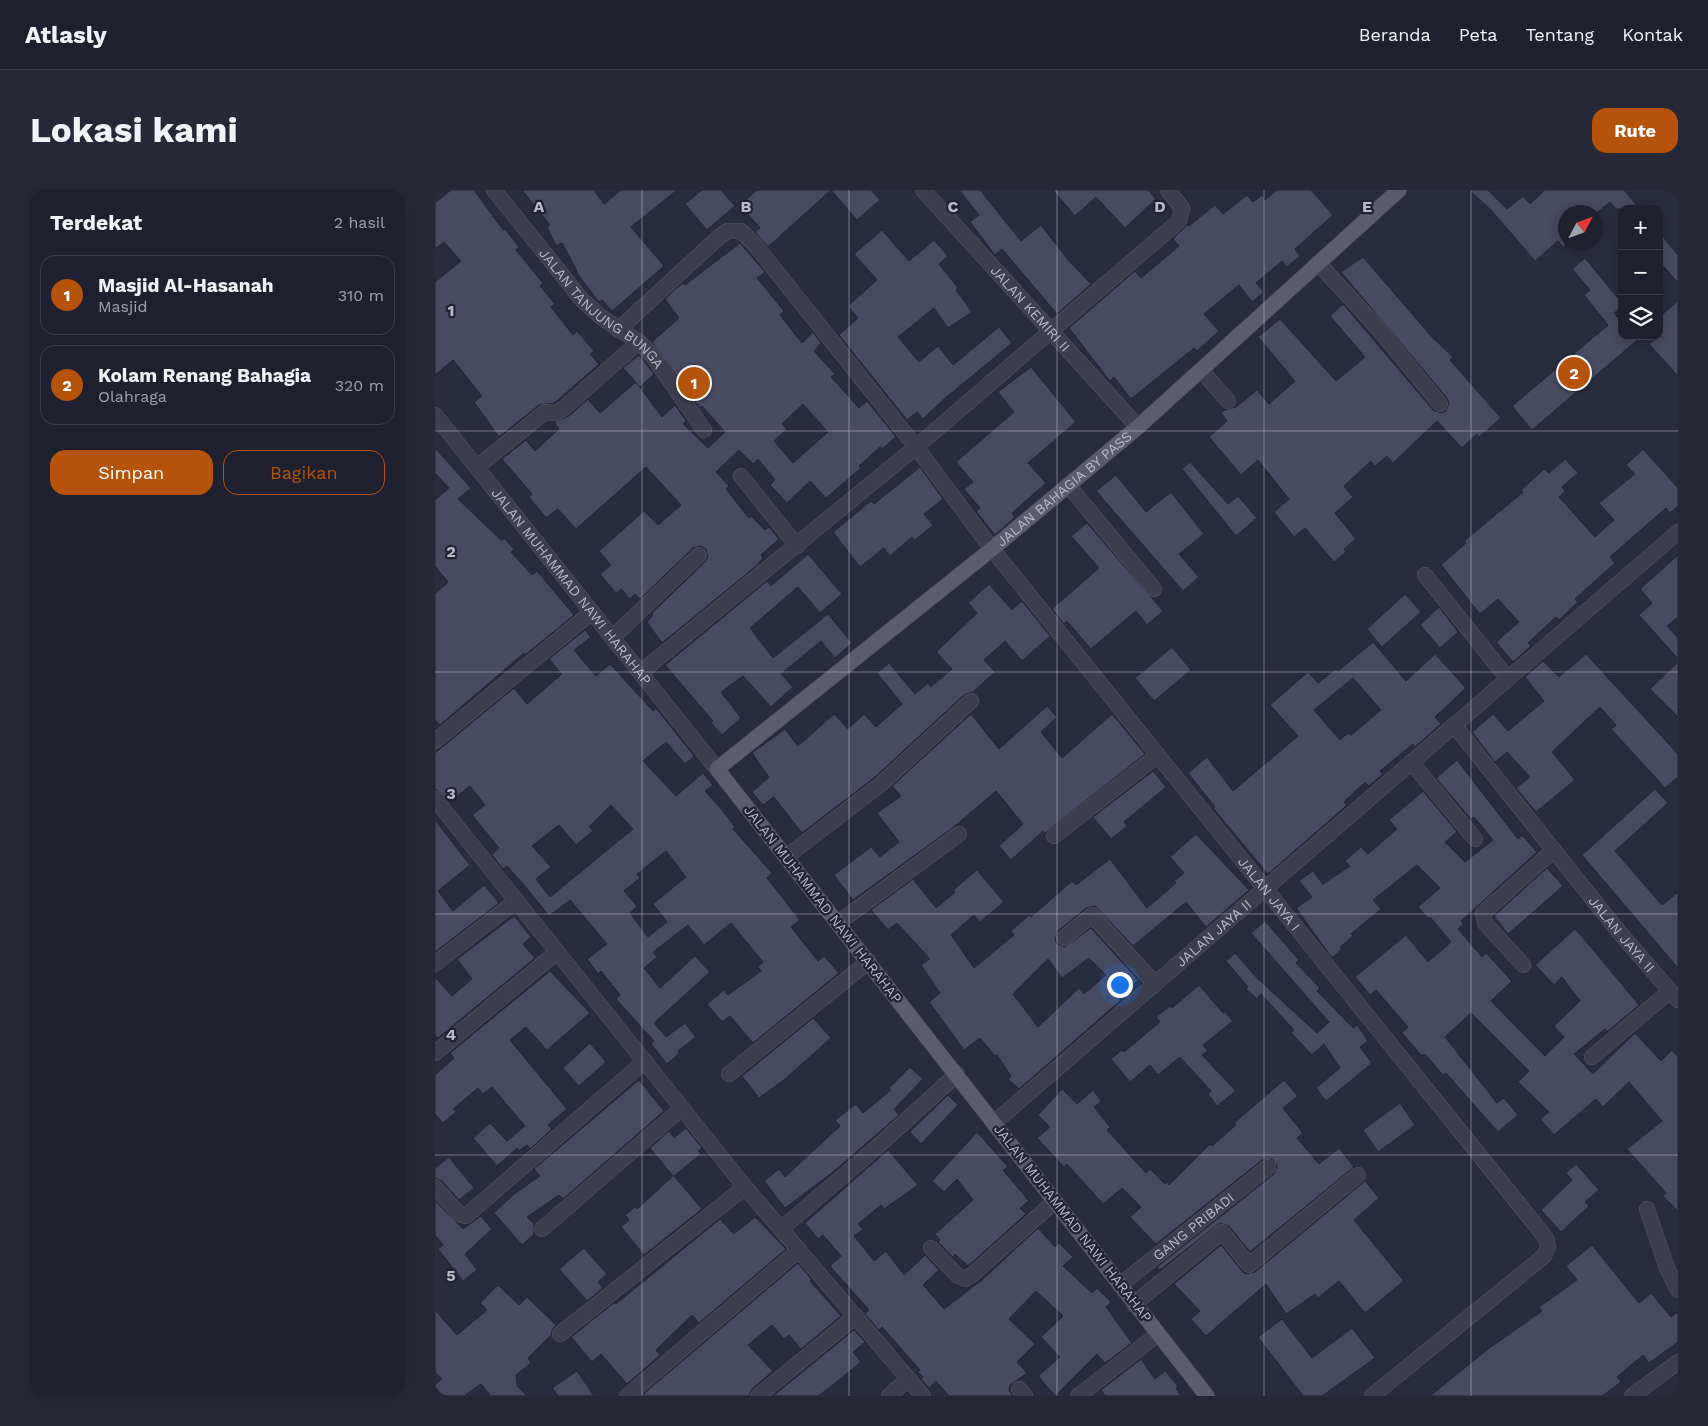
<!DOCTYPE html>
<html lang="id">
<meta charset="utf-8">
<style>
:root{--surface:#1f202f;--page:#272837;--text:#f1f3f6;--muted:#a1a3aa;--line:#3c3e4b;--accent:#b45309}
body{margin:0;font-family:"Work Sans",sans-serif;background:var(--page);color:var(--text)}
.controls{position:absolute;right:15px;top:15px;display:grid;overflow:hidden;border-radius:10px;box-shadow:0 2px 12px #0003}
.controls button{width:45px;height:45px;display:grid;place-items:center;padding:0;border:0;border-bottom:1px solid var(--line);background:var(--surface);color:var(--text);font:25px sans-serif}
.compass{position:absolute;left:1123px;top:15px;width:45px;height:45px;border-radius:50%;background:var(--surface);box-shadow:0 2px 12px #0003;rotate:49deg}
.you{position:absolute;left:684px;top:794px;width:18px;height:18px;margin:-12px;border:4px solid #fff;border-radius:50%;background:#1a73e8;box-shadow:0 0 0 8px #1a73e833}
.badge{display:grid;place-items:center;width:32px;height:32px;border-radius:50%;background:var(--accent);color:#fff;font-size:16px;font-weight:700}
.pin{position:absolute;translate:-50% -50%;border:2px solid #fff;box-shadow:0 1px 5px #0006}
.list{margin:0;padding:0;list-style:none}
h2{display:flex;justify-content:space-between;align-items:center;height:65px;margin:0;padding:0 20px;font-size:21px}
h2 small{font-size:16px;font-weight:400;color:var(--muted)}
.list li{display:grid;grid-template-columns:32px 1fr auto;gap:15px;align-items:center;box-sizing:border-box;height:80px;margin:0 10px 10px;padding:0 10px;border:1px solid var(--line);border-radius:15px}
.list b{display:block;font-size:19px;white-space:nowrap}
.list p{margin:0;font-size:16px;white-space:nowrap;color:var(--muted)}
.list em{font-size:16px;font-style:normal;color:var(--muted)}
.actions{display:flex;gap:10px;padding:15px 20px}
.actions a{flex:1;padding:11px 0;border:1px solid var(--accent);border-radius:15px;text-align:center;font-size:18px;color:var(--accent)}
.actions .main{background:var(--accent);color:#fff}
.icon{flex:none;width:28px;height:28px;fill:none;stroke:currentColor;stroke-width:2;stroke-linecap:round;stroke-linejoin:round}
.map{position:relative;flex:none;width:1243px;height:1206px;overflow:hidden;border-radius:15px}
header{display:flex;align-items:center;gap:30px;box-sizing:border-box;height:70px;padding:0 25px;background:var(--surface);border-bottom:1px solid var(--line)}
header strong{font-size:24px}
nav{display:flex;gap:28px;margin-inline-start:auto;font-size:18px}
.intro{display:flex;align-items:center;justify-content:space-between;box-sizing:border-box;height:120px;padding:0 30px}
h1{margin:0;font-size:35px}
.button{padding:12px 22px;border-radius:15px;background:var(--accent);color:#fff;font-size:18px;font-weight:700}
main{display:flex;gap:30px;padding:0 30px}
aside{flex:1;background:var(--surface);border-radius:15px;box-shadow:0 2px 12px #0003}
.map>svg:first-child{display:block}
.building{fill:#484a61;stroke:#232537;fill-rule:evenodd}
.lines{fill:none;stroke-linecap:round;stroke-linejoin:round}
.minor-casing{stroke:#57596a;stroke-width:16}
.major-casing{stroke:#464759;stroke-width:16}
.minor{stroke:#3d3e50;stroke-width:15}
.major{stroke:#5b5c6f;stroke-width:15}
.grid{fill:none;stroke:#b9baca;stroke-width:1;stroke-opacity:0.55}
.labels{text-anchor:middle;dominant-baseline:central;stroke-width:4.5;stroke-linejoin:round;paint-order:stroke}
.street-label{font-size:14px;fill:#b9baca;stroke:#212335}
.grid-label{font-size:16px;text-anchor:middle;font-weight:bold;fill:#b9baca;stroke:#212335;stroke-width:4.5;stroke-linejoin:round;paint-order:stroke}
</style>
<header>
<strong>Atlasly</strong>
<nav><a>Beranda</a><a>Peta</a><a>Tentang</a><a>Kontak</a></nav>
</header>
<div class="intro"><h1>Lokasi kami</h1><a class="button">Rute</a></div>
<main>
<aside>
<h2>Terdekat<small>2 hasil</small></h2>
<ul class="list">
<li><span class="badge">1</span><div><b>Masjid Al-Hasanah</b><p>Masjid</p></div><em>310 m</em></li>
<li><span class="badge">2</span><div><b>Kolam Renang Bahagia</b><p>Olahraga</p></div><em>320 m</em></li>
</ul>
<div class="actions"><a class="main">Simpan</a><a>Bagikan</a></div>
</aside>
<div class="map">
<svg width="1243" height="1206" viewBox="0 0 1243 1206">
<rect width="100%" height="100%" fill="#292b3f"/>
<g class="building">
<polygon points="16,0 39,0 68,40 70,39 84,57 81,60 108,93 105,96 120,114 116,117 138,145 142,141 159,161 155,164 164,174 123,210 119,213 104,215 64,247 39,212 47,206 18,170 0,185 0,92 26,71 9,52 0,59 0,13"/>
<polygon points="87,0 159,0 169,14 186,0 242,0 196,37 229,76 177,121 167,110 164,112 141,82 142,81 127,53 121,56 112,37 115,35"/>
<polygon points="267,0 286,0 300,16 272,40 250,14"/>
<polygon points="322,0 436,0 445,10 422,30 396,0 333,57 320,42 325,38 305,15"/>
<polygon points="524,0 545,0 586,51 606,35 634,71 656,94 622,124 567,59 560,65 535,32 544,25"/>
<polygon points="618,0 713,0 721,9 690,38 661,7 640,26"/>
<polygon points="842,0 876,0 898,25 860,59 865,66 852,77 847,71 821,93 829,102 817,112 804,95 769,124 784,141 762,161 759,158 696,209 679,187 675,191 634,138 700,81 706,88 744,56 738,49 753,34 754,36 780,15 788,24 812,5 818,12 827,5 830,10"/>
<polygon points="1034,0 1053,0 1072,19 1088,6 1095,14 1110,0 1189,0 1205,19 1181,19 1175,12 1163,22 1130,22 1130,59 1123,51 1100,71 1056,20"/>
<polygon points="447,40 474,71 499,50 513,66 504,74 523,98 521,100 537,122 513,138 499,118 463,147 484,172 503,156 518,175 564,137 577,153 508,210 488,229 482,222 472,230 404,145 423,128 413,116 442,90 419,64"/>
<polygon points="1224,42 1243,65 1243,93 1224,71"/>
<path d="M305,53L330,82L322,88L349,121L345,125L367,153L378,142L386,153L379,161L400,184L396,187L424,218L432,211L461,247L447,259L445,257L424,276L426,278L391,308L375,291L352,313L335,295L340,290L323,269L318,274L304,260L281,282L294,296L291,299L314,328L316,326L330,340L334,337L344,349L326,365L328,368L320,377L227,453L212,432L218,425L217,423L270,372L273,367L271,359L266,356L258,358L205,409L200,404L195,409L186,399L181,403L165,384L176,375L164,361L209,321L223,335L246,315L211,277L141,339L123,319L111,328L94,307L97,304L67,269L91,250L100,261L124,239L119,232L134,226L153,209L165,223L201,192L227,227L240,215L251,231L248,234L273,258L290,242L267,216L265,218L217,152L244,128L230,109L243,97L249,93L250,95ZM368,214L393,242L358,273L339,251L352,239L347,234Z"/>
<polygon points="928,67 996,146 1018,167 1015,170 1066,228 1044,247 1042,244 1027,258 1002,231 958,273 952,266 940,276 936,271 909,296 918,307 900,323 921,349 909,359 911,362 899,372 870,338 859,347 839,322 854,309 823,270 806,285 774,247 792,231 786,223 790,220 801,217 822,200 834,214 860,191 823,147 845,129 901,191 930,167 895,126 908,114 998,220 1006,223 1011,221 1014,213 1012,208 906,82"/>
<polygon points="1150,68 1187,113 1187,116 1179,123 1182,127 1187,123 1187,146 1207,146 1097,240 1077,216 1173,135 1149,105 1155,100 1137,79"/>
<polygon points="1243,111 1243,186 1214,154 1224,146 1224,127"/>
<polygon points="204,165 219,184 205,197 188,178"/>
<polygon points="596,177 641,232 593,273 611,293 577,323 580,327 560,345 541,321 545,318 529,299 538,292 521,272 579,222 563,202"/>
<polygon points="0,258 36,298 23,309 67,351 69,348 79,359 76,362 97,385 102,381 139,425 90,465 89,463 5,535 0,530 0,404 13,392 0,376 0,310 14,298 0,283"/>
<polygon points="1208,259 1243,298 1243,316 1235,323 1231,318 1175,367 1180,373 1140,409 1143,412 1124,430 1121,427 1093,453 1096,456 1078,472 1061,452 1084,432 1063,409 1045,424 1006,375 1031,353 1029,351 1088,302 1086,300 1109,279 1114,283 1130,269 1143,283 1127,297 1130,301 1124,307 1160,347 1179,330 1164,313 1200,284 1191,275"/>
<polygon points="755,272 793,314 803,306 822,328 801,346 747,279"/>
<polygon points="485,277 508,309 489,324 498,335 480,350 477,347 455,366 449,358 425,377 398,342 436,311 439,314"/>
<polygon points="681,285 711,322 736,302 769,344 744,364 764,387 748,401 661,301"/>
<polygon points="652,333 728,421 712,435 701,421 656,459 632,431 629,434 617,419 664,378 636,346"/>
<polygon points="373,364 407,404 385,423 363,397 315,438 338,468 393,424 417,453 400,468 386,451 346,484 358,497 336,517 308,486 286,502 306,528 287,545 276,533 278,531 230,475 332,391 336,396"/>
<polygon points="1243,365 1243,427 1232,436 1243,448 1243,469 1204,425 1217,413 1205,399"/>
<polygon points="554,394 577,420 587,411 615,446 587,471 570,451 549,470 560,482 538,502 530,504 440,587 367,643 339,607 328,615 317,602 334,587 317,563 350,539 363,556 399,524 413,539 429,524 441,537 467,514 442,483 454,473 480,504 493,493 496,497 517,479 501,462 542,423 533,413"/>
<polygon points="970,404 986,422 947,457 932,439"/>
<polygon points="1004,417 1023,442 1005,458 985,435"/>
<path d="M150,440L156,447L139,460L161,486L175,474L218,521L221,518L259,566L250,574L231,552L208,571L241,606L268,583L278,595L270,601L288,621L300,637L298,639L337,683L332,688L365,730L356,737L383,771L389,766L404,783L318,853L295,826L287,832L272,814L289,800L293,805L326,781L323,777L328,772L296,733L269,755L253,735L218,762L222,767L209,778L225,798L260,766L275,782L219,833L231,847L250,833L261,847L243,861L245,863L232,874L216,854L219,851L181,809L185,805L166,781L163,784L152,769L172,754L135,710L114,726L89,695L72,676L68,679L57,665L64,658L37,625L50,615L35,596L15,612L0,599V563L79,498L92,514L127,484L114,469ZM176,615L198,639L115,707L101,689L116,677L97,656L124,635L141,655L158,641L154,637ZM231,661L251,687L218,714L232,732L213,747L195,723L202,716L189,701L205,688L202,684Z"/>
<path d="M938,452L971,491L1000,464L1031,498L1000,527L1006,534L980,557L978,554L945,581L948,584L934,596L930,592L909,612L912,615L833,684L778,618L780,617L753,583L772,567L798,601L863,546L835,515L873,482L883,493L901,479L903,481ZM918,488L946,520L916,545L913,543L905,550L879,520Z"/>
<polygon points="737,457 756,480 719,511 700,488"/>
<polygon points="1151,464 1243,564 1243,587 1230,598 1176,539 1181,535 1165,517 1117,562 1140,590 1101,622 1081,598 1095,587 1072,562 1060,572 1037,542 1058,524 1073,541 1109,511 1090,487 1108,471 1124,487"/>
<polygon points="1243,472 1243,527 1215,499"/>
<polygon points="612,516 622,527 606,542 627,568 677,524 710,564 610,643 608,641 576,670 564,656 588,634 561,601 520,636 418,710 399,685 436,657 445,667 464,652 442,623 466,606 457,596 536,524 564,559"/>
<polygon points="1022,570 1083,649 1087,645 1102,662 1026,731 1029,734 1023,739 1047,767 1051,763 1077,791 1056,811 1110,866 1129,847 1119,836 1145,811 1127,787 1119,795 1100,775 1140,739 1155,756 1204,815 1172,842 1170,839 1139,864 1158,884 1200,843 1226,871 1237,860 1243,867 1243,1021 1228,1006 1231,1003 1192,959 1227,931 1194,892 1168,917 1161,909 1119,945 1105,929 1114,922 1083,892 1094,881 1036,823 1010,847 1062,913 1069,908 1083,925 1063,942 1011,883 1008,885 990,864 987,866 967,843 973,837 941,800 935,805 920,787 971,745 993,772 1016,752 995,727 994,729 983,717 1005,698 982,675 938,710 946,719 916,744 918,746 905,757 907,759 897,768 861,718 877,707 864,691 878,681 888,694 915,676 910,671 926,657 933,664 962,639 954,630 988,601 1022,642 1010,652 1030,672 1058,650 1039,627 1036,629 1001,588"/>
<polygon points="718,581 731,597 689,632 692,636 676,649 658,627"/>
<polygon points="1220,599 1233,613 1180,661 1227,715 1243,702 1243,778 1147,665"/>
<polygon points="0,630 35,675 3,701 18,721 49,695 64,713 0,762"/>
<path d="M761,644L814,700L771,737L751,712L698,756L660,716L651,718L623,741L620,750L622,754L630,757L656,738L703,790L685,808L686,810L584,899L573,889L576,886L562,865L560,866L545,848L529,860L494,812L505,803L486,775L495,769L462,733L453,740L436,720L478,689L501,718L520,702L518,700L542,680L569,712L545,732L539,725L516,745L539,778L579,745L576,741L594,725L596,727L637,691L641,695L675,669L712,718L741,693L739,691L749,683L735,667ZM654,768L671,785L649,804L644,798L603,837L578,804L613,769L627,788Z"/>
<polygon points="1112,678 1128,696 1073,744 1059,726"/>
<polygon points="79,726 96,747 88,754 100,768 3,848 0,845 0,787 17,806 37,789 22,769"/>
<polygon points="830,731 864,770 861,773 885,798 882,801 918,838 922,835 933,851 925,857 937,873 891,911 881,898 905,878 889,854 877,865 856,843 859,840 826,804 822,809 811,799 813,797 791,771 800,763 822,788 882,843 894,832 816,743"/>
<polygon points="115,781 155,823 112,860 91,837 75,850 132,919 113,935 117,939 95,959 92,955 84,961 82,958 62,976 38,948 55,933 72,951 90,936 57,897 48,904 43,898 18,919 21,922 8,933 0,924 0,885 19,868 15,863"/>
<polygon points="764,795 788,823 790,822 798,831 768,855 773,861 767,865 801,901 782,916 773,904 776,901 745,867 723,885 715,875 695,892 676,869 687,860 689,862 725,832 721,827 735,816 737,818"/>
<polygon points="378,828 396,848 350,889 324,908 307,886"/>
<polygon points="155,853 171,872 144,896 128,878"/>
<polygon points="475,877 488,889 459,919 464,925 398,982 350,1018 329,991 344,979 350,987 405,936 400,930 421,914 428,923 456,900 454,898"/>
<polygon points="204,890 229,921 128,1009 124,1005 92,1027 99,1034 99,1044 87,1055 59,1023 79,1004 105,986 99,979"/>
<polygon points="849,890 863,906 848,918 868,943 862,948 884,974 904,958 919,977 815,1062 794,1036 785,1033 725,1080 722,1077 839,984 842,976 837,969 827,970 721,1054 695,1027 706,1017 687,998 668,1014 632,974 629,977 602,948 615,937 603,925 627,899 642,914 658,900 666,911 659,917 675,937 672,940 711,983 715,979 730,994 732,992 734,995 775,954 777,956 801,935 799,933"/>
<polygon points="513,905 523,915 486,954 475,942"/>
<polygon points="965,913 980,935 943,962 928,940"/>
<polygon points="251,938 267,958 263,961 266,964 239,986 267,1019 209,1065 186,1037 194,1030 190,1025 200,1017 202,1019 238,986 215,958 234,941 239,948"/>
<polygon points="542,942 573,977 568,980 594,1011 585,1018 591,1024 533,1076 520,1064 518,1067 503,1052 505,1050 500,1044 538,1010 522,989 509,1002 497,991"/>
<polygon points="453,960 483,995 449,1019 446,1015 423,1034 428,1039 419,1046 439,1071 451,1061 469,1085 490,1065 504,1080 488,1095 509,1119 547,1090 603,1038 620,1057 624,1053 638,1067 628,1076 657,1103 662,1098 676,1112 671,1117 697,1153 670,1173 662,1164 620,1206 603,1186 625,1167 606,1147 628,1126 601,1101 574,1129 600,1154 582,1172 592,1183 575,1195 574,1200 578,1206 514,1206 501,1191 494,1198 486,1189 488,1187 483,1182 485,1180 447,1137 444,1140 430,1124 434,1120 395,1076 406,1066 388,1045 383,1049 370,1033"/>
<polygon points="14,967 39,998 24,1010 7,991 0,988 0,978"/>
<polygon points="1141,974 1164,1000 1150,1012 1154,1016 1126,1042 1106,1020 1137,990 1131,983"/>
<polygon points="930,991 944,1008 919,1030 969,1091 930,1123 904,1091 883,1108 880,1104 851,1124 831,1094 771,1146 756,1129 765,1121 739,1094 786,1055 807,1081 811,1084 820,1082"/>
<polygon points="0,1011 28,1039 46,1026 57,1039 30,1064 42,1080 28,1091 3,1059 8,1055 0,1045"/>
<polygon points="320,1027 351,1059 264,1133 257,1125 221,1160 225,1165 192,1194 166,1164 157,1172 136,1147 180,1112 181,1114 285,1029 299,1044"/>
<polygon points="1157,1055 1204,1113 1216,1103 1236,1127 1243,1122 1243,1152 1214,1173 1208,1165 1182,1187 1186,1192 1167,1206 995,1206 1053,1159 1107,1121 1104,1117 1142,1090 1131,1076"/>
<polygon points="149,1058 172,1084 163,1092 168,1098 152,1111 124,1079"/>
<polygon points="363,1073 377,1090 375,1091 406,1126 366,1159 354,1145 349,1149 337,1135 313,1155 338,1181 317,1199 314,1206 206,1206"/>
<polygon points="63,1095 84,1115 92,1107 121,1135 117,1140 116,1145 93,1168 96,1173 81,1185 82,1196 92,1206 56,1206 46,1194 29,1206 0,1206 0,1195 7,1189 0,1182 0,1120 22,1145 52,1120 45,1113"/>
<polygon points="847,1129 877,1168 917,1138 940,1168 887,1206 868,1206 823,1147"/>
<polygon points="419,1140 430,1152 418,1162 426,1172 399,1194 383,1206 338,1206"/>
<polygon points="706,1169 720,1189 730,1181 743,1196 741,1198 746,1206 670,1206 666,1200"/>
<polygon points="142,1181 159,1206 123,1206 117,1198"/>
</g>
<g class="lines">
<g class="minor-casing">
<g id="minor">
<path id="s1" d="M59,0L148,111L166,127L204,152L217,165L269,240"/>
<path id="s2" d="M488,0L703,237"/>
<polyline points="883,73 941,136 1005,214"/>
<path id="s3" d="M183,140L284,47L292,41H306L321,56L481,257L557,359L1111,1048L1113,1057L1109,1066L937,1206"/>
<polyline points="766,180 793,211"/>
<path id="s4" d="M0,225L282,579"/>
<polyline points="42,277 110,222 121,223 129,218 204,152"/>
<polyline points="306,286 362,356"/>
<polyline points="633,295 719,399"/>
<polyline points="990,385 1073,489"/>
<polyline points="177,448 264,365"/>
<polyline points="205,483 481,257 744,31 747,18 733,0"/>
<path id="s5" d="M1019,535L1184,742L1243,810"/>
<polyline points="0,551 157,422"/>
<polyline points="976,572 1040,649"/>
<polyline points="0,609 310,997 488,1206"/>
<polyline points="619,646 723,565"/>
<polyline points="351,667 446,594 536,511"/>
<polyline points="403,733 524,644"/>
<polyline points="629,748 657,725 720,794"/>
<polyline points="0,774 81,711"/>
<polyline points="1088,775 1050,733 1048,723 1119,660"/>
<polyline points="0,863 122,762"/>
<polyline points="1157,867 1235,801"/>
<polyline points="294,884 434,771"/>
<path id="s6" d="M560,932L1243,342"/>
<polyline points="0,997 24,1024 31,1026 210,871"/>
<polyline points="1212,1019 1232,1078 1243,1100"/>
<polyline points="107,1039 247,918"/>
<polyline points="346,1039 441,958 522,884"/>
<polyline points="496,1058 523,1086 530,1089 538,1084 620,1011"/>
<path id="s7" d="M685,1095L833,977"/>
<polyline points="699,1114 787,1042 814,1075 923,985"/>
<polyline points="125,1144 310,997"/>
<polyline points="584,1199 590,1206"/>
<polyline points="192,1206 364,1060"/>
<polyline points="323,1206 421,1126"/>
<polyline points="454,1206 473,1189"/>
<polyline points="643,1206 723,1144"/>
<polyline points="1197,1206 1243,1172"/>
</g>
</g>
<g class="major-casing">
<g id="major">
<path id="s8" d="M772,1206L282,579L557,359L703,237L964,0"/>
</g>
</g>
<use href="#minor" class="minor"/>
<use href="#major" class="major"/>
</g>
<path class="grid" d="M207,0V1206M414,0V1206M622,0V1206M829,0V1206M1036,0V1206M0,241H1243M0,482H1243M0,724H1243M0,965H1243"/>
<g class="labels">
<g class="street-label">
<text stroke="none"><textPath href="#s1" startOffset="161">JALAN TANJUNG BUNGA</textPath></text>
<text stroke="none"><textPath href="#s2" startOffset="160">JALAN KEMIRI II</textPath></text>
<text stroke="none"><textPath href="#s8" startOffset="1242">JALAN BAHAGIA BY PASS</textPath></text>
<text stroke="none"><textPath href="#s4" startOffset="219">JALAN MUHAMMAD NAWI HARAHAP</textPath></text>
<text stroke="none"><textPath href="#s3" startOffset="1009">JALAN JAYA I</textPath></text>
<text transform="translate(388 714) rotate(52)">JALAN MUHAMMAD NAWI HARAHAP</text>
<text stroke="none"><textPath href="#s6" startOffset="289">JALAN JAYA II</textPath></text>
<text stroke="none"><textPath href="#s5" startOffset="268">JALAN JAYA II</textPath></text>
<text transform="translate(638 1033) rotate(52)">JALAN MUHAMMAD NAWI HARAHAP</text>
<text stroke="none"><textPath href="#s7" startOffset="94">GANG PRIBADI</textPath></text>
</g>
</g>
<g class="grid-label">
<text x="104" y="22">A</text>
<text x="311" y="22">B</text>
<text x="518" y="22">C</text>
<text x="725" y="22">D</text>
<text x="932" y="22">E</text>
<text x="16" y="126">1</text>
<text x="16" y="367">2</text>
<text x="16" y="609">3</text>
<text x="16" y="850">4</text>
<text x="16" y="1091">5</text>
</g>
</svg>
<div class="controls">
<button>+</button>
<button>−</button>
<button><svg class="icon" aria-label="layers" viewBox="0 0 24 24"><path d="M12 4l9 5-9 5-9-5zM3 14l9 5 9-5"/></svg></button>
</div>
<svg class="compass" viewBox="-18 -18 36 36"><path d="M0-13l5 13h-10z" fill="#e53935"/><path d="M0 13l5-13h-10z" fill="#a1a3aa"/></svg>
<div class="you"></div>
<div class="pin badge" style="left:259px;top:193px">1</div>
<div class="pin badge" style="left:1139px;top:183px">2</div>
</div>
</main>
